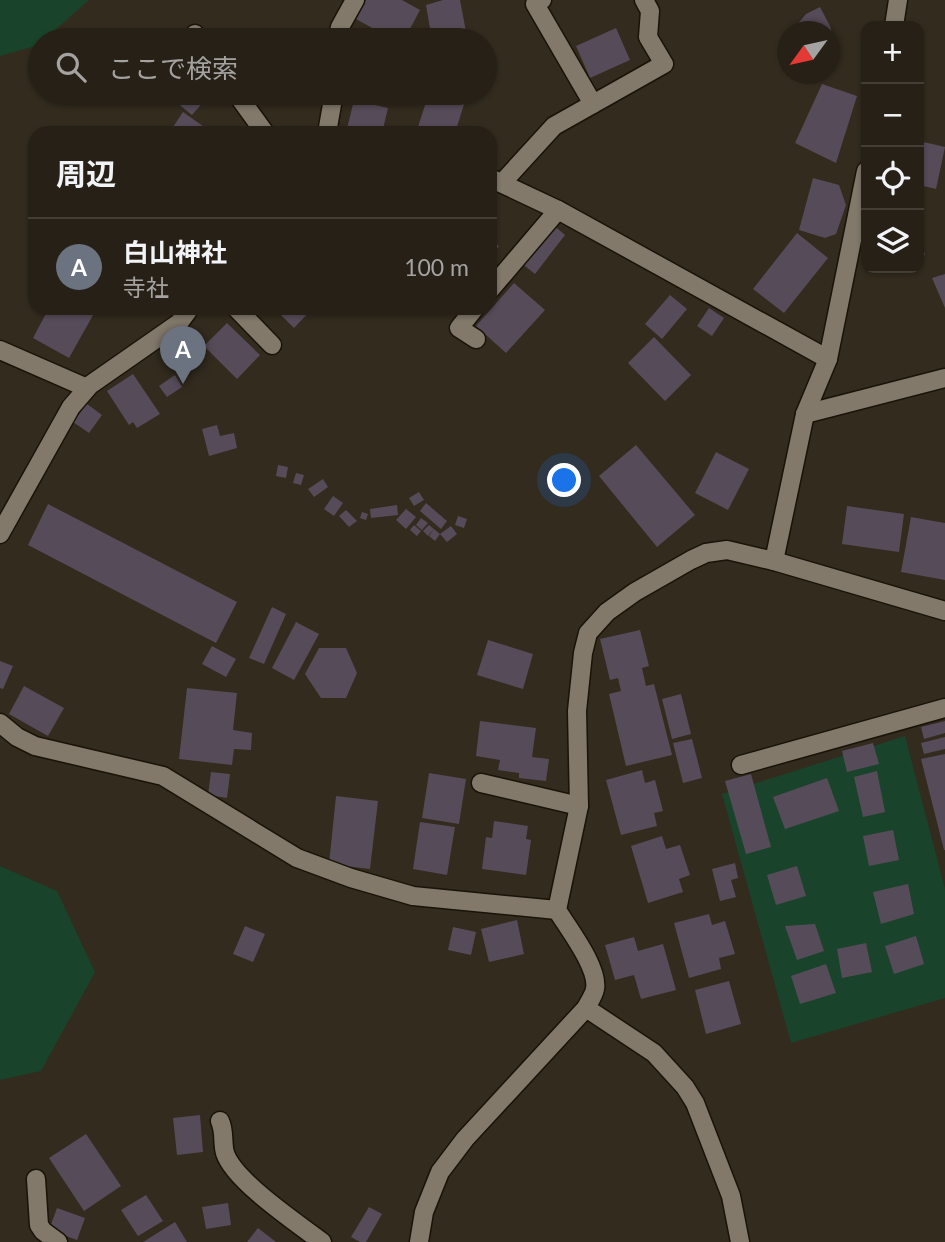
<!DOCTYPE html>
<html lang="ja">
<meta charset="utf-8">
<style>
:root{--surface:#262016;--page:#2e281f;--text:#f1f3f6;--muted:#a4a3a1;--line:#423e35;--accent:#8bbbb9}
body{margin:0;font-family:Lato,"Noto Sans JP",sans-serif;background:var(--page);color:var(--text)}
.controls{position:absolute;right:21px;top:21px;display:grid;overflow:hidden;border-radius:14px;box-shadow:0 2px 5px #0004}
.controls button{width:63px;height:63px;display:grid;place-items:center;padding:0;border:0;border-bottom:2px solid var(--line);background:var(--surface);color:var(--text);font:35px sans-serif}
.compass{position:absolute;left:777px;top:21px;width:63px;height:63px;border-radius:50%;background:var(--surface);box-shadow:0 2px 5px #0004;rotate:237deg}
.you{position:absolute;left:565px;top:481px;width:24px;height:24px;margin:-18px;border:5px solid #fff;border-radius:50%;background:#1a73e8;box-shadow:0 0 0 10px #1a73e833}
.badge{display:grid;place-items:center;width:46px;height:46px;border-radius:50%;background:var(--accent);color:#fff;font-size:23px;font-weight:700}
.pin{position:absolute;translate:-50% -58px;filter:drop-shadow(0 2px 4px #0008)}
.pin::after{content:'';position:absolute;top:37px;width:24px;height:21px;background:inherit;clip-path:polygon(0 0,100% 0,50% 100%)}
.list{margin:0;padding:0;list-style:none}
h2{display:flex;justify-content:space-between;align-items:center;height:91px;margin:0;padding:0 28px;font-size:30px}
h2 small{font-size:23px;font-weight:400;color:var(--muted)}
.list li{display:grid;grid-template-columns:46px 1fr auto;gap:21px;align-items:center;box-sizing:border-box;height:98px;padding:0 28px;border-top:2px solid var(--line)}
.list b{display:block;font-size:26px;white-space:nowrap}
.list p{margin:0;font-size:23px;white-space:nowrap;color:var(--muted)}
.list em{font-size:23px;font-style:normal;color:var(--muted)}
.icon{flex:none;width:38px;height:38px;fill:none;stroke:currentColor;stroke-width:2;stroke-linecap:round;stroke-linejoin:round}
.map{position:relative;flex:none;width:945px;height:1242px;overflow:hidden}
.search{position:absolute;background:var(--surface);box-shadow:0 2px 5px #0004;left:28px;top:28px;width:469px;height:77px;display:flex;align-items:center;gap:18px;box-sizing:border-box;padding:0 24px;border-radius:38px;color:var(--muted);font-size:26px}
.panel{position:absolute;background:var(--surface);box-shadow:0 2px 5px #0004;left:28px;top:126px;width:469px;height:189px;border-radius:21px}
.map>svg:first-child{display:block}
.green{fill:#1a432b}
.building{fill:#564c59}
.lines{fill:none;stroke-linecap:round;stroke-linejoin:round}
.minor-casing{stroke:#1a1308;stroke-width:21}
.minor{stroke:#82796b;stroke-width:18}
</style>
<div class="map">
<svg width="945" height="1242" viewBox="0 0 945 1242">
<rect width="100%" height="100%" fill="#322b1e"/>
<g class="green">
<polygon points="0,0 89,0 44,40 40,40 39,45 0,56"/>
<polygon points="905,736 945,889 945,998 791,1043 722,794"/>
<polygon points="0,866 57,891 95,972 41,1071 0,1080"/>
</g>
<g class="building">
<polygon points="366,0 402,0 420,10 404,40 394,40 356,19"/>
<polygon points="443,0 460,0 467,37 454,40 432,40 426,5"/>
<polygon points="820,7 830,26 838,55 830,60 830,32 795,32 796,26 806,14"/>
<polygon points="616,28 630,60 590,78 576,46"/>
<polygon points="352,35 367,40 350,40"/>
<polygon points="822,84 857,96 836,163 795,143"/>
<polygon points="175,93 211,93 192,115 171,98"/>
<polygon points="275,93 299,93 281,103"/>
<polygon points="429,93 442,93 465,101 455,133 416,133"/>
<polygon points="354,100 388,108 382,133 346,133"/>
<polygon points="183,112 207,129 205,133 169,133"/>
<polygon points="919,141 945,147 936,189 919,185"/>
<polygon points="813,178 839,185 846,205 836,234 825,238 799,230"/>
<polygon points="551,223 565,235 535,274 520,262"/>
<polygon points="797,233 828,258 784,313 753,289"/>
<polygon points="919,237 925,255 919,256"/>
<polygon points="490,239 499,246 490,257"/>
<polygon points="945,274 945,308 932,278"/>
<polygon points="514,283 545,310 506,353 476,326"/>
<polygon points="670,295 687,309 662,339 645,324"/>
<polygon points="49,308 97,308 69,358 33,338"/>
<polygon points="274,308 313,308 294,328"/>
<polygon points="709,308 724,318 712,336 697,326"/>
<polygon points="227,323 260,355 237,379 204,346"/>
<polygon points="654,337 691,375 665,401 628,363"/>
<polygon points="133,374 160,414 137,428 133,422 129,425 107,391"/>
<polygon points="175,375 182,387 167,397 159,386"/>
<polygon points="87,404 102,415 89,433 73,422"/>
<polygon points="217,425 220,436 234,433 237,448 209,456 202,429"/>
<polygon points="636,445 695,515 657,547 599,476"/>
<polygon points="716,452 749,469 728,510 695,493"/>
<polygon points="278,465 288,467 286,478 276,476"/>
<polygon points="296,473 304,475 301,485 293,483"/>
<polygon points="323,479 328,487 314,497 308,489"/>
<polygon points="419,492 424,500 414,506 409,498"/>
<polygon points="333,496 343,503 334,516 324,509"/>
<polygon points="426,503 447,521 441,529 420,511"/>
<polygon points="48,504 237,602 216,643 28,545"/>
<polygon points="397,505 398,515 371,518 370,509"/>
<polygon points="847,506 904,514 899,552 842,544"/>
<polygon points="406,509 416,517 406,529 396,520"/>
<polygon points="346,510 357,521 349,527 339,516"/>
<polygon points="362,512 368,514 366,520 360,518"/>
<polygon points="458,516 467,519 464,528 455,525"/>
<polygon points="911,517 945,523 945,580 901,572"/>
<polygon points="421,518 428,523 422,530 416,525"/>
<polygon points="414,525 421,531 417,536 410,530"/>
<polygon points="429,525 434,529 428,536 423,531"/>
<polygon points="451,526 457,534 447,542 440,534"/>
<polygon points="434,529 440,534 435,541 429,536"/>
<polygon points="272,607 286,614 264,664 249,658"/>
<polygon points="296,622 319,634 294,680 272,668"/>
<polygon points="640,630 649,666 642,668 646,686 654,684 672,755 626,766 609,694 621,691 618,678 610,680 600,639"/>
<polygon points="488,640 533,654 523,689 477,675"/>
<polygon points="212,646 236,659 226,677 202,664"/>
<polygon points="319,648 346,648 357,673 346,698 321,698 305,674"/>
<polygon points="0,661 13,666 3,689 0,688"/>
<polygon points="24,686 64,708 48,736 9,714"/>
<polygon points="187,688 237,693 233,730 252,733 251,750 234,749 232,765 179,759"/>
<polygon points="681,694 691,734 672,739 662,699"/>
<polygon points="480,721 536,728 532,757 549,759 546,781 519,778 519,773 498,770 500,760 476,756"/>
<polygon points="945,721 945,733 924,739 921,727"/>
<polygon points="945,737 945,749 924,754 921,743"/>
<polygon points="692,739 702,778 683,783 673,743"/>
<polygon points="873,743 879,764 847,772 842,751"/>
<polygon points="945,754 945,850 944,850 921,759"/>
<polygon points="642,770 645,783 655,780 663,811 654,813 657,826 621,835 606,780"/>
<polygon points="877,771 885,812 863,817 854,777"/>
<polygon points="211,772 230,774 227,798 208,795"/>
<polygon points="429,773 466,779 459,824 422,818"/>
<polygon points="751,774 771,847 746,854 725,781"/>
<polygon points="827,778 839,811 785,829 773,797"/>
<polygon points="336,796 378,801 370,869 329,864"/>
<polygon points="494,821 528,826 526,839 531,840 526,875 482,869 486,837 492,838"/>
<polygon points="420,822 455,827 447,875 413,869"/>
<polygon points="893,830 899,860 869,866 863,836"/>
<polygon points="662,836 666,849 680,845 690,875 679,879 683,892 648,903 631,846"/>
<polygon points="735,863 738,878 731,880 736,897 720,901 712,869"/>
<polygon points="797,866 806,896 776,905 767,875"/>
<polygon points="908,884 914,914 881,924 873,892"/>
<polygon points="709,914 712,925 725,921 735,954 719,958 721,969 689,978 674,923"/>
<polygon points="517,920 524,954 489,962 481,929"/>
<polygon points="815,924 824,951 797,960 785,926"/>
<polygon points="245,926 265,934 253,962 233,954"/>
<polygon points="453,927 476,932 471,955 448,950"/>
<polygon points="916,936 924,964 894,974 885,946"/>
<polygon points="634,937 638,951 663,944 676,990 641,999 634,975 615,980 605,945"/>
<polygon points="866,943 872,972 842,978 837,949"/>
<polygon points="826,964 836,993 800,1004 791,976"/>
<polygon points="729,981 741,1024 706,1034 695,990"/>
<polygon points="200,1115 203,1152 177,1155 173,1118"/>
<polygon points="86,1134 121,1186 84,1211 49,1158"/>
<polygon points="146,1195 163,1221 138,1236 121,1210"/>
<polygon points="228,1203 231,1225 206,1229 202,1207"/>
<polygon points="369,1207 382,1214 366,1242 360,1242 351,1237"/>
<polygon points="57,1208 85,1218 77,1240 49,1230"/>
<polygon points="175,1222 187,1242 143,1242"/>
<polygon points="258,1228 276,1242 247,1242"/>
</g>
<g class="lines">
<g class="minor-casing">
<g id="minor">
<polyline points="542,0 535,4 593,104"/>
<polyline points="894,26 898,0"/>
<polyline points="195,34 199,40"/>
<polyline points="337,40 340,27 355,0"/>
<polyline points="236,93 265,133"/>
<polyline points="327,133 334,93"/>
<polyline points="490,178 558,210 828,359"/>
<polyline points="502,183 554,126 664,64 648,37 650,11 644,0"/>
<polyline points="490,290 558,210"/>
<polyline points="236,308 272,345"/>
<polyline points="475,308 459,328 476,339"/>
<polyline points="0,350 87,388"/>
<polyline points="805,414 945,378"/>
<polyline points="0,534 71,407 90,385 179,323 190,308"/>
<polyline points="774,561 805,414 828,359 866,171"/>
<polyline points="0,723 17,737 35,746 163,776 297,858 351,878 413,896 557,910"/>
<polyline points="741,765 945,708"/>
<polyline points="481,783 579,806"/>
<polyline points="586,1008 654,1053 685,1087 695,1103 731,1196 740,1242"/>
<path d="M220,1121C225,1132 222,1142 225,1153C234,1181 297,1223 322,1242"/>
<polyline points="36,1179 39,1225 43,1231 58,1242"/>
<path d="M419,1242L424,1212L440,1172L465,1139L586,1008C589,1002 594,995 595,989C599,968 568,928 557,910L579,806L577,711L583,653L588,633L607,612L635,592L691,560L706,553L727,550L774,561L945,611"/>
</g>
</g>
<use href="#minor" class="minor"/>
</g>
</svg>
<div class="controls">
<button>+</button>
<button>−</button>
<button><svg class="icon" aria-label="locate" viewBox="0 0 24 24"><circle cx="12" cy="12" r="6"/><path d="M12 2v4M12 18v4M2 12h4M18 12h4"/></svg></button>
<button><svg class="icon" aria-label="layers" viewBox="0 0 24 24"><path d="M12 4l9 5-9 5-9-5zM3 14l9 5 9-5"/></svg></button>
</div>
<svg class="compass" viewBox="-18 -18 36 36"><path d="M0-13l5 13h-10z" fill="#e53935"/><path d="M0 13l5-13h-10z" fill="#a4a3a1"/></svg>
<div class="you"></div>
<div class="pin badge" style="left:183px;top:384px;background:#6b7280">A</div>
<div class="search"><svg class="icon" aria-label="search" viewBox="0 0 24 24"><circle cx="10" cy="10" r="6"/><path d="M15 15l6 6"/></svg>ここで検索</div>
<section class="panel">
<h2>周辺<small></small></h2>
<ul class="list">
<li><span class="badge" style="background:#6b7280">A</span><div><b>白山神社</b><p>寺社</p></div><em>100 m</em></li>
</ul>
</section>
</div>
